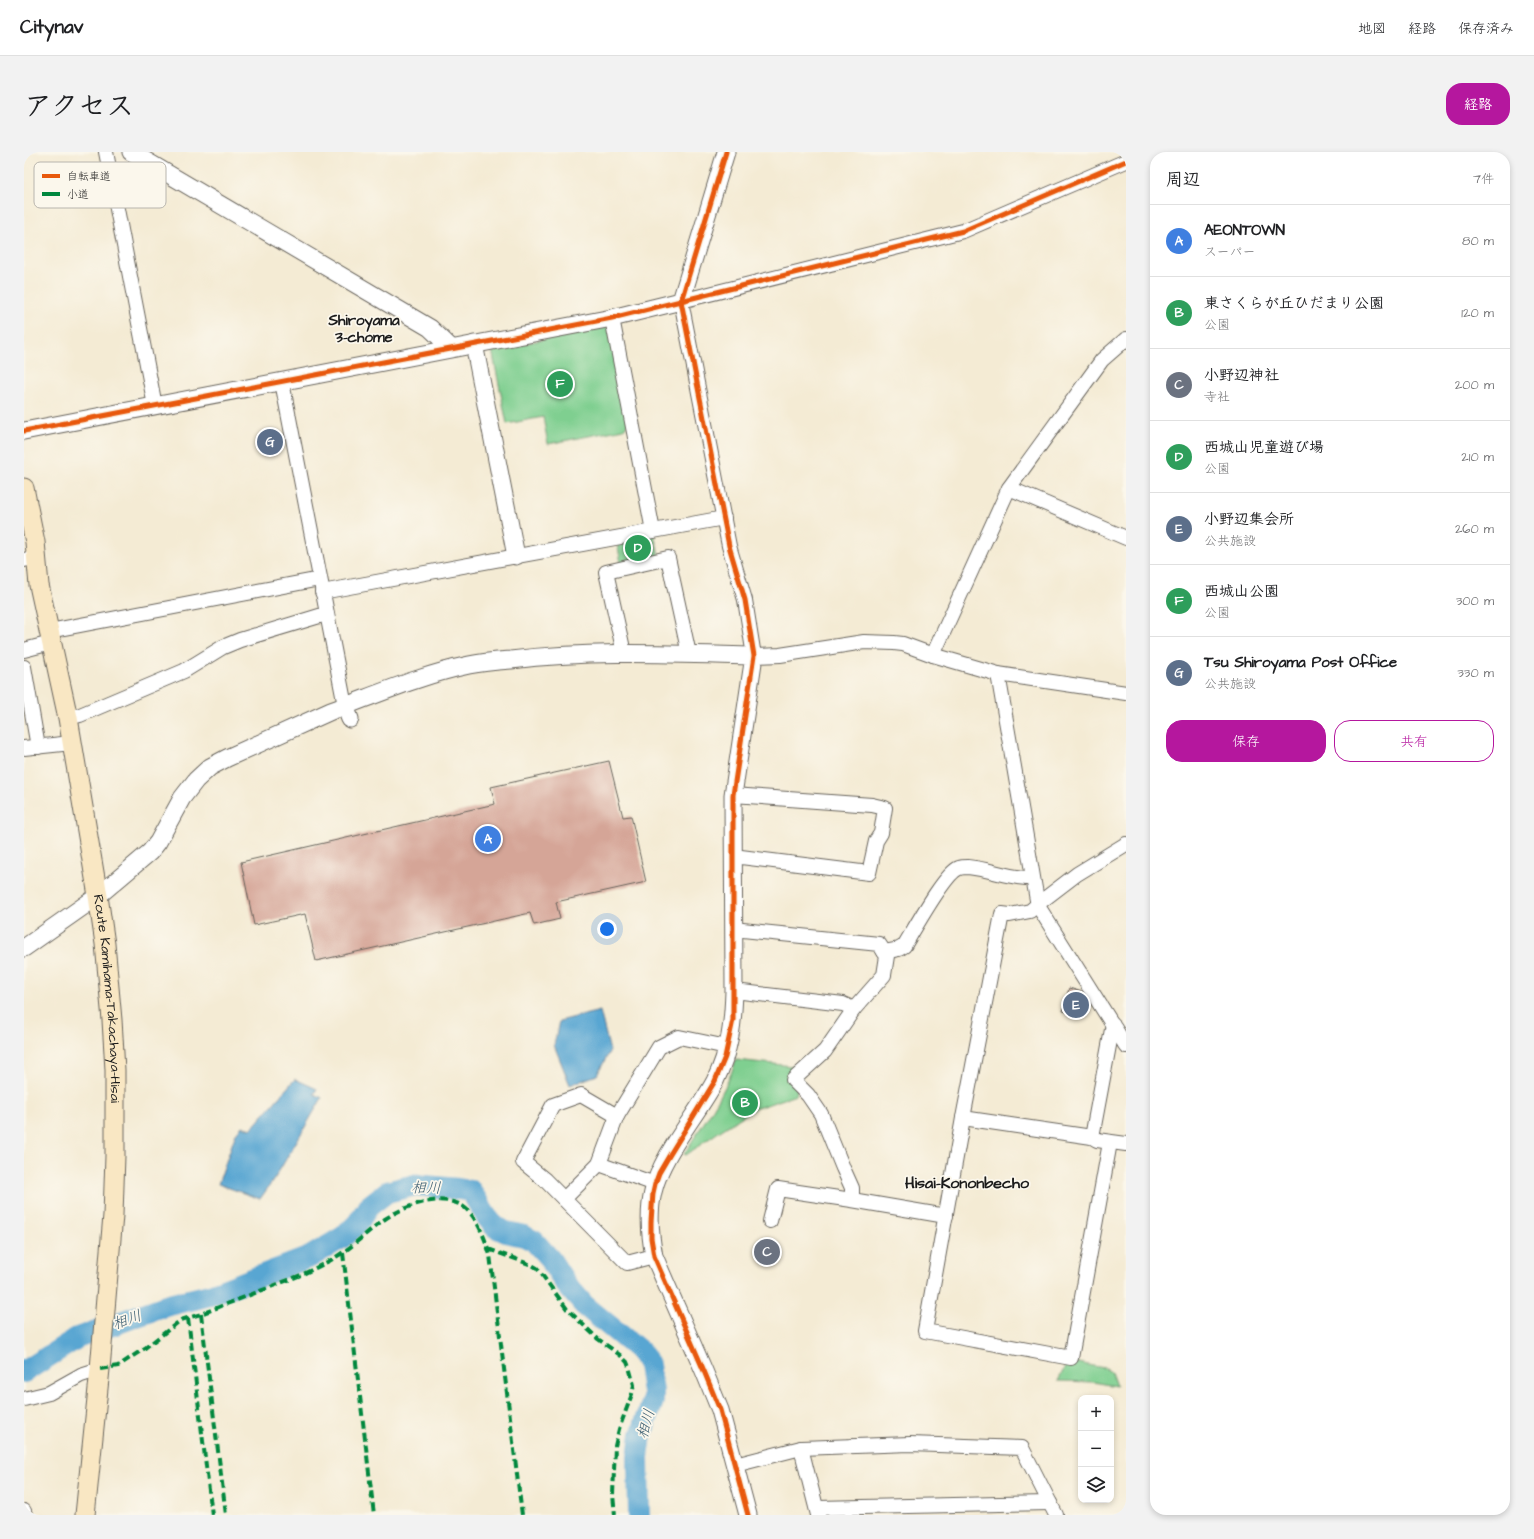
<!DOCTYPE html>
<html lang="ja">
<meta charset="utf-8">
<style>
:root{--surface:#fff;--page:#f2f2f2;--text:#202124;--muted:#757577;--line:#e0e0e0;--accent:#b5179e}
body{margin:0;font-family:"Architects Daughter","Klee One",sans-serif;background:var(--page);color:var(--text)}
.controls{position:absolute;right:12px;bottom:12px;display:grid;overflow:hidden;border-radius:8px;box-shadow:0 2px 6px #0003}
.controls button{width:36px;height:36px;display:grid;place-items:center;padding:0;border:0;border-bottom:1px solid var(--line);background:var(--surface);color:var(--text);font:20px sans-serif}
.you{position:absolute;left:583px;top:777px;width:14px;height:14px;margin:-10px;border:3px solid #fff;border-radius:50%;background:#1a73e8;box-shadow:0 0 0 6px #1a73e833}
.badge{display:grid;place-items:center;width:26px;height:26px;border-radius:50%;background:var(--accent);color:#fff;font-size:13px;font-weight:700}
.pin{position:absolute;translate:-50% -50%;border:2px solid #fff;box-shadow:0 1px 4px #0006}
.list{margin:0;padding:0;list-style:none}
h2{display:flex;justify-content:space-between;align-items:center;height:52px;margin:0;padding:0 16px;font-size:17px}
h2 small{font-size:13px;font-weight:400;color:var(--muted)}
.list li{display:grid;grid-template-columns:26px 1fr auto;gap:12px;align-items:center;box-sizing:border-box;height:72px;padding:0 16px;border-top:1px solid var(--line)}
.list b{display:block;font-size:15px;white-space:nowrap}
.list p{margin:0;font-size:13px;white-space:nowrap;color:var(--muted)}
.list em{font-size:13px;font-style:normal;color:var(--muted)}
.actions{display:flex;gap:8px;padding:12px 16px}
.actions a{flex:1;padding:9px 0;border:1px solid var(--accent);border-radius:16px;text-align:center;font-size:14px;color:var(--accent)}
.actions .main{background:var(--accent);color:#fff}
.icon{flex:none;width:22px;height:22px;fill:none;stroke:currentColor;stroke-width:2;stroke-linecap:round;stroke-linejoin:round}
.map{position:relative;flex:none;width:1102px;height:1363px;overflow:hidden;border-radius:16px}
header{display:flex;align-items:center;gap:24px;box-sizing:border-box;height:56px;padding:0 20px;background:var(--surface);border-bottom:1px solid var(--line)}
header strong{font-size:19px}
nav{display:flex;gap:22px;margin-inline-start:auto;font-size:14px}
.intro{display:flex;align-items:center;justify-content:space-between;box-sizing:border-box;height:96px;padding:0 24px}
h1{margin:0;font-size:28px}
.button{padding:10px 18px;border-radius:16px;background:var(--accent);color:#fff;font-size:14px;font-weight:700}
main{display:flex;gap:24px;padding:0 24px}
aside{flex:1;background:var(--surface);border-radius:16px;box-shadow:0 2px 6px #0003}
.map>svg:first-child{display:block}
.green{fill:#7fcf90;stroke:#4e7656}
.water{fill:#58a6d2;stroke:#3a6177}
.lines{fill:none;stroke-linecap:round;stroke-linejoin:round}
.river{stroke:#58a6d2;stroke-width:22}
.building{fill:#d5a597}
.minor-casing{stroke:#68645c;stroke-width:16}
.tertiary-casing{stroke:#68645c;stroke-width:19}
.secondary-casing{stroke:#68645c;stroke-width:21}
.minor{stroke:#fff;stroke-width:14}
.tertiary{stroke:#fff;stroke-width:17}
.secondary{stroke:#f9e7c3;stroke-width:19}
.quiet{stroke:#00873e;stroke-width:4;stroke-dasharray:8 4;stroke-linecap:butt}
.cycleway-casing{stroke:#fbf7ec;stroke-width:8}
.cycleway{stroke:#e8590c;stroke-width:5}
.labels{text-anchor:middle;dominant-baseline:central;stroke-width:3.5;stroke-linejoin:round;paint-order:stroke}
.street-label{font-size:14px;fill:#1c1c1c;stroke:#fbf7ec}
.neighbourhood-label{font-size:15px;font-weight:bold;fill:#1c1c1c;stroke:#fbf7ec}
.water-label{font-size:15px;font-style:italic;fill:#375a6e;stroke:#fbf7ec}
.quarter-label{font-size:16px;font-weight:bold;fill:#1c1c1c;stroke:#fbf7ec}
.key{fill:#fbf7ec;stroke:#b8b5ae;stroke-width:1}
.key-label{font-size:11px;fill:#1c1c1c}
</style>
<header>
<strong>Citynav</strong>
<nav><a>地図</a><a>経路</a><a>保存済み</a></nav>
</header>
<div class="intro"><h1>アクセス</h1><a class="button">経路</a></div>
<main>
<div class="map">
<svg width="1102" height="1363" viewBox="0 0 1102 1363">
<rect width="100%" height="100%" fill="#fbf7ec"/>
<filter id="ink" filterUnits="userSpaceOnUse"><feTurbulence type="fractalNoise" baseFrequency=".025" numOctaves="2"/><feDisplacementMap in="SourceGraphic" scale="8" xChannelSelector="R" yChannelSelector="G"/><feConvolveMatrix kernelMatrix="1 2 1 2 8 2 1 2 1" color-interpolation-filters="sRGB"/></filter>
<filter id="wash" filterUnits="userSpaceOnUse"><feTurbulence type="fractalNoise" baseFrequency=".012" numOctaves="4" result="noise"/><feDisplacementMap in="SourceGraphic" scale="16" xChannelSelector="R" yChannelSelector="G"/><feGaussianBlur stdDeviation="0.9" result="paint"/><feColorMatrix in="noise" values="0 0 0 0 0 0 0 0 0 0 0 0 0 0 0 0 0 1.4 0 .05"/><feComposite in="paint" operator="in"/></filter>
<g filter="url(#wash)">
<rect width="100%" height="100%" fill="#f4ebd4"/>
<g class="green">
<polygon points="582,175 586,177 604,271 600,277 524,292 519,265 483,272 468,198"/>
<polygon points="630,383 635,403 597,411 593,390"/>
<path d="M712,908L778,915L772,943L730,957L696,979L662,1003L660,1002C679,971 701,943 712,908Z"/>
<polygon points="1044,1209 1080,1216 1087,1220 1092,1234 1069,1230 1034,1229"/>
</g>
<g class="water">
<polygon points="576,859 586,899 573,923 546,933 530,893 535,869"/>
<polygon points="271,927 293,937 290,942 298,946 251,1026 236,1047 194,1032 212,981 218,974 227,977"/>
</g>
<g class="lines">
<polyline class="river" points="0,1220 53,1186 116,1163 145,1153 186,1143 286,1105 319,1085 333,1072 345,1054 363,1040 391,1033 434,1037 447,1039 462,1064 471,1075 482,1080 500,1084 510,1089 526,1107 542,1132 560,1153 616,1199 621,1206 625,1213 629,1240 629,1249 617,1283 614,1305 615,1363"/>
</g>
<g id="blocks">
<g class="building">
<polygon points="585,609 599,665 607,664 622,730 532,750 536,767 510,773 506,761 292,809 281,762 230,773 217,710 471,652 467,635"/>
<polygon points="1045,836 1058,840 1058,845 1062,846 1065,850 1061,865 1039,859"/>
</g>
</g>
</g>
<g filter="url(#ink)">
<use href="#blocks" fill-opacity="0" stroke="#68645c" stroke-width="1"/>
<g class="lines">
<g class="minor-casing">
<g id="minor">
<polyline points="82,0 131,254"/>
<polyline points="1102,9 939,79 657,149 705,394 721,448 730,504 756,503 840,490 870,491 879,492 909,503 974,522 1102,541"/>
<polyline points="588,166 629,379"/>
<polyline points="258,230 321,554"/>
<polyline points="985,336 1078,208 1102,187"/>
<polyline points="0,408 12,405"/>
<polyline points="298,440 700,366"/>
<polyline points="25,479 296,427"/>
<polyline points="0,498 27,491"/>
<polyline points="600,501 582,420 644,406 665,502"/>
<polyline points="909,503 985,336 1102,386"/>
<polyline points="0,515 14,595"/>
<polyline points="974,522 1014,754 1102,894"/>
<polyline points="44,566 56,563 160,519 199,495 216,488 302,462"/>
<polyline points="0,596 48,591"/>
<polyline points="709,704 845,721 852,689 857,681 861,656 848,653 709,643"/>
<polyline points="709,777 855,792 863,804 860,823 830,857 819,852 710,839"/>
<path d="M860,800L875,797L880,794C890,778 920,722 935,716C938,715 942,715 944,715C966,717 987,727 1008,726"/>
<polyline points="830,857 801,899 769,928 784,943 797,962 819,1016 828,1036 828,1048 922,1064"/>
<polyline points="939,966 1068,985 1073,988 1102,992"/>
<polyline points="1068,985 1089,872"/>
<polyline points="1084,990 1085,996 1047,1206 901,1179 939,966 978,762 986,763 1006,759 1019,748 1053,722 1102,692"/>
<polyline points="575,1012 631,1032"/>
<polyline points="540,1047 575,1012 593,964"/>
<polyline points="746,1069 754,1037 828,1048"/>
<polyline points="630,1104 603,1111 521,1028 499,1010 529,953 557,943 593,964 635,895 655,885 703,895"/>
<polyline points="0,1247 25,1241 57,1223 76,1217"/>
<polyline points="777,1296 794,1363"/>
<polyline points="711,1313 777,1296 886,1292 998,1296 1032,1363"/>
<polyline points="793,1356 1026,1351"/>
<polyline points="0,1359 1,1363"/>
</g>
</g>
<g class="tertiary-casing">
<g id="tertiary">
<polyline points="107,0 406,176 427,196"/>
<polyline points="450,192 492,404"/>
<polyline points="0,279 588,166 657,149 702,0"/>
<path d="M321,554C361,539 402,522 445,513C459,510 473,509 487,508C568,498 649,502 730,504L709,643L710,839C709,872 706,898 691,929C673,963 637,1003 629,1040C624,1061 626,1083 630,1104L680,1219L696,1258L724,1363"/>
<polyline points="0,796 74,744 126,700 134,690 158,646 172,628 186,615 203,606 307,559 321,554 326,567"/>
</g>
</g>
<g class="secondary-casing">
<g id="secondary">
<path id="s1" d="M0,336L11,390L15,433L44,566L74,744L81,792L88,868L91,918V1004L89,1063L76,1217L61,1363"/>
</g>
</g>
<use href="#minor" class="minor"/>
<use href="#tertiary" class="tertiary"/>
<use href="#secondary" class="secondary"/>
<g class="quiet">
<polyline points="464,1097 508,1113 513,1116 543,1157 574,1187 596,1203 603,1210 605,1215 610,1233 608,1242 595,1277 591,1294 589,1343 591,1363"/>
<polyline points="319,1101 350,1363"/>
<polyline points="177,1162 202,1363"/>
<polyline points="164,1166 188,1363"/>
<path d="M76,1217L94,1214L121,1196L157,1168L177,1162L277,1123C291,1116 305,1110 318,1101C333,1091 346,1077 361,1067C381,1054 414,1041 437,1053C452,1062 461,1086 466,1103L498,1363"/>
</g>
<g class="cycleway-casing">
<g id="cycleway">
<polyline points="702,0 657,149 705,394 721,448 730,504 709,643 709,868 701,905 691,929 645,1004 635,1021 631,1032 629,1041 627,1070 627,1086 630,1104 680,1219 696,1258 724,1363"/>
<polyline points="0,279 588,166 939,79 1102,9"/>
</g>
</g>
<use href="#cycleway" class="cycleway"/>
</g>
</g>
<g class="labels">
<g class="street-label">
<text stroke="none"><textPath href="#s1" startOffset="518">Route Kamihama-Takachaya-Hisai</textPath></text>
</g>
<g class="neighbourhood-label">
<text x="340" y="168">Shiroyama<tspan x="340" dy="17">3-chome</tspan></text>
</g>
<g class="water-label">
<text transform="translate(402 1036) rotate(1)">相川</text>
<text transform="translate(103 1168) rotate(-20)">相川</text>
<text transform="translate(622 1272) rotate(-74)">相川</text>
</g>
<g class="quarter-label">
<text x="943" y="1031">Hisai-Kononbecho</text>
</g>
</g>
<rect x="10" y="10" width="132" height="46" rx="6" class="key"/>
<rect x="18" y="22" width="18" height="4" fill="#e8590c"/>
<rect x="18" y="40" width="18" height="4" fill="#00873e"/>
<g class="key-label">
<text x="43" y="28">自転車道</text>
<text x="43" y="46">小道</text>
</g>
</svg>
<div class="controls">
<button>+</button>
<button>−</button>
<button><svg class="icon" aria-label="layers" viewBox="0 0 24 24"><path d="M12 4l9 5-9 5-9-5zM3 14l9 5 9-5"/></svg></button>
</div>
<div class="you"></div>
<div class="pin badge" style="left:464px;top:687px;background:#3f7fe0">A</div>
<div class="pin badge" style="left:721px;top:951px;background:#2e9e5b">B</div>
<div class="pin badge" style="left:743px;top:1100px;background:#6b7280">C</div>
<div class="pin badge" style="left:614px;top:396px;background:#2e9e5b">D</div>
<div class="pin badge" style="left:1052px;top:853px;background:#5c6f8a">E</div>
<div class="pin badge" style="left:536px;top:232px;background:#2e9e5b">F</div>
<div class="pin badge" style="left:246px;top:290px;background:#5c6f8a">G</div>
</div>
<aside>
<h2>周辺<small>7件</small></h2>
<ul class="list">
<li><span class="badge" style="background:#3f7fe0">A</span><div><b>AEONTOWN</b><p>スーパー</p></div><em>80 m</em></li>
<li><span class="badge" style="background:#2e9e5b">B</span><div><b>東さくらが丘ひだまり公園</b><p>公園</p></div><em>120 m</em></li>
<li><span class="badge" style="background:#6b7280">C</span><div><b>小野辺神社</b><p>寺社</p></div><em>200 m</em></li>
<li><span class="badge" style="background:#2e9e5b">D</span><div><b>西城山児童遊び場</b><p>公園</p></div><em>210 m</em></li>
<li><span class="badge" style="background:#5c6f8a">E</span><div><b>小野辺集会所</b><p>公共施設</p></div><em>260 m</em></li>
<li><span class="badge" style="background:#2e9e5b">F</span><div><b>西城山公園</b><p>公園</p></div><em>300 m</em></li>
<li><span class="badge" style="background:#5c6f8a">G</span><div><b>Tsu Shiroyama Post Office</b><p>公共施設</p></div><em>330 m</em></li>
</ul>
<div class="actions"><a class="main">保存</a><a>共有</a></div>
</aside>
</main>
